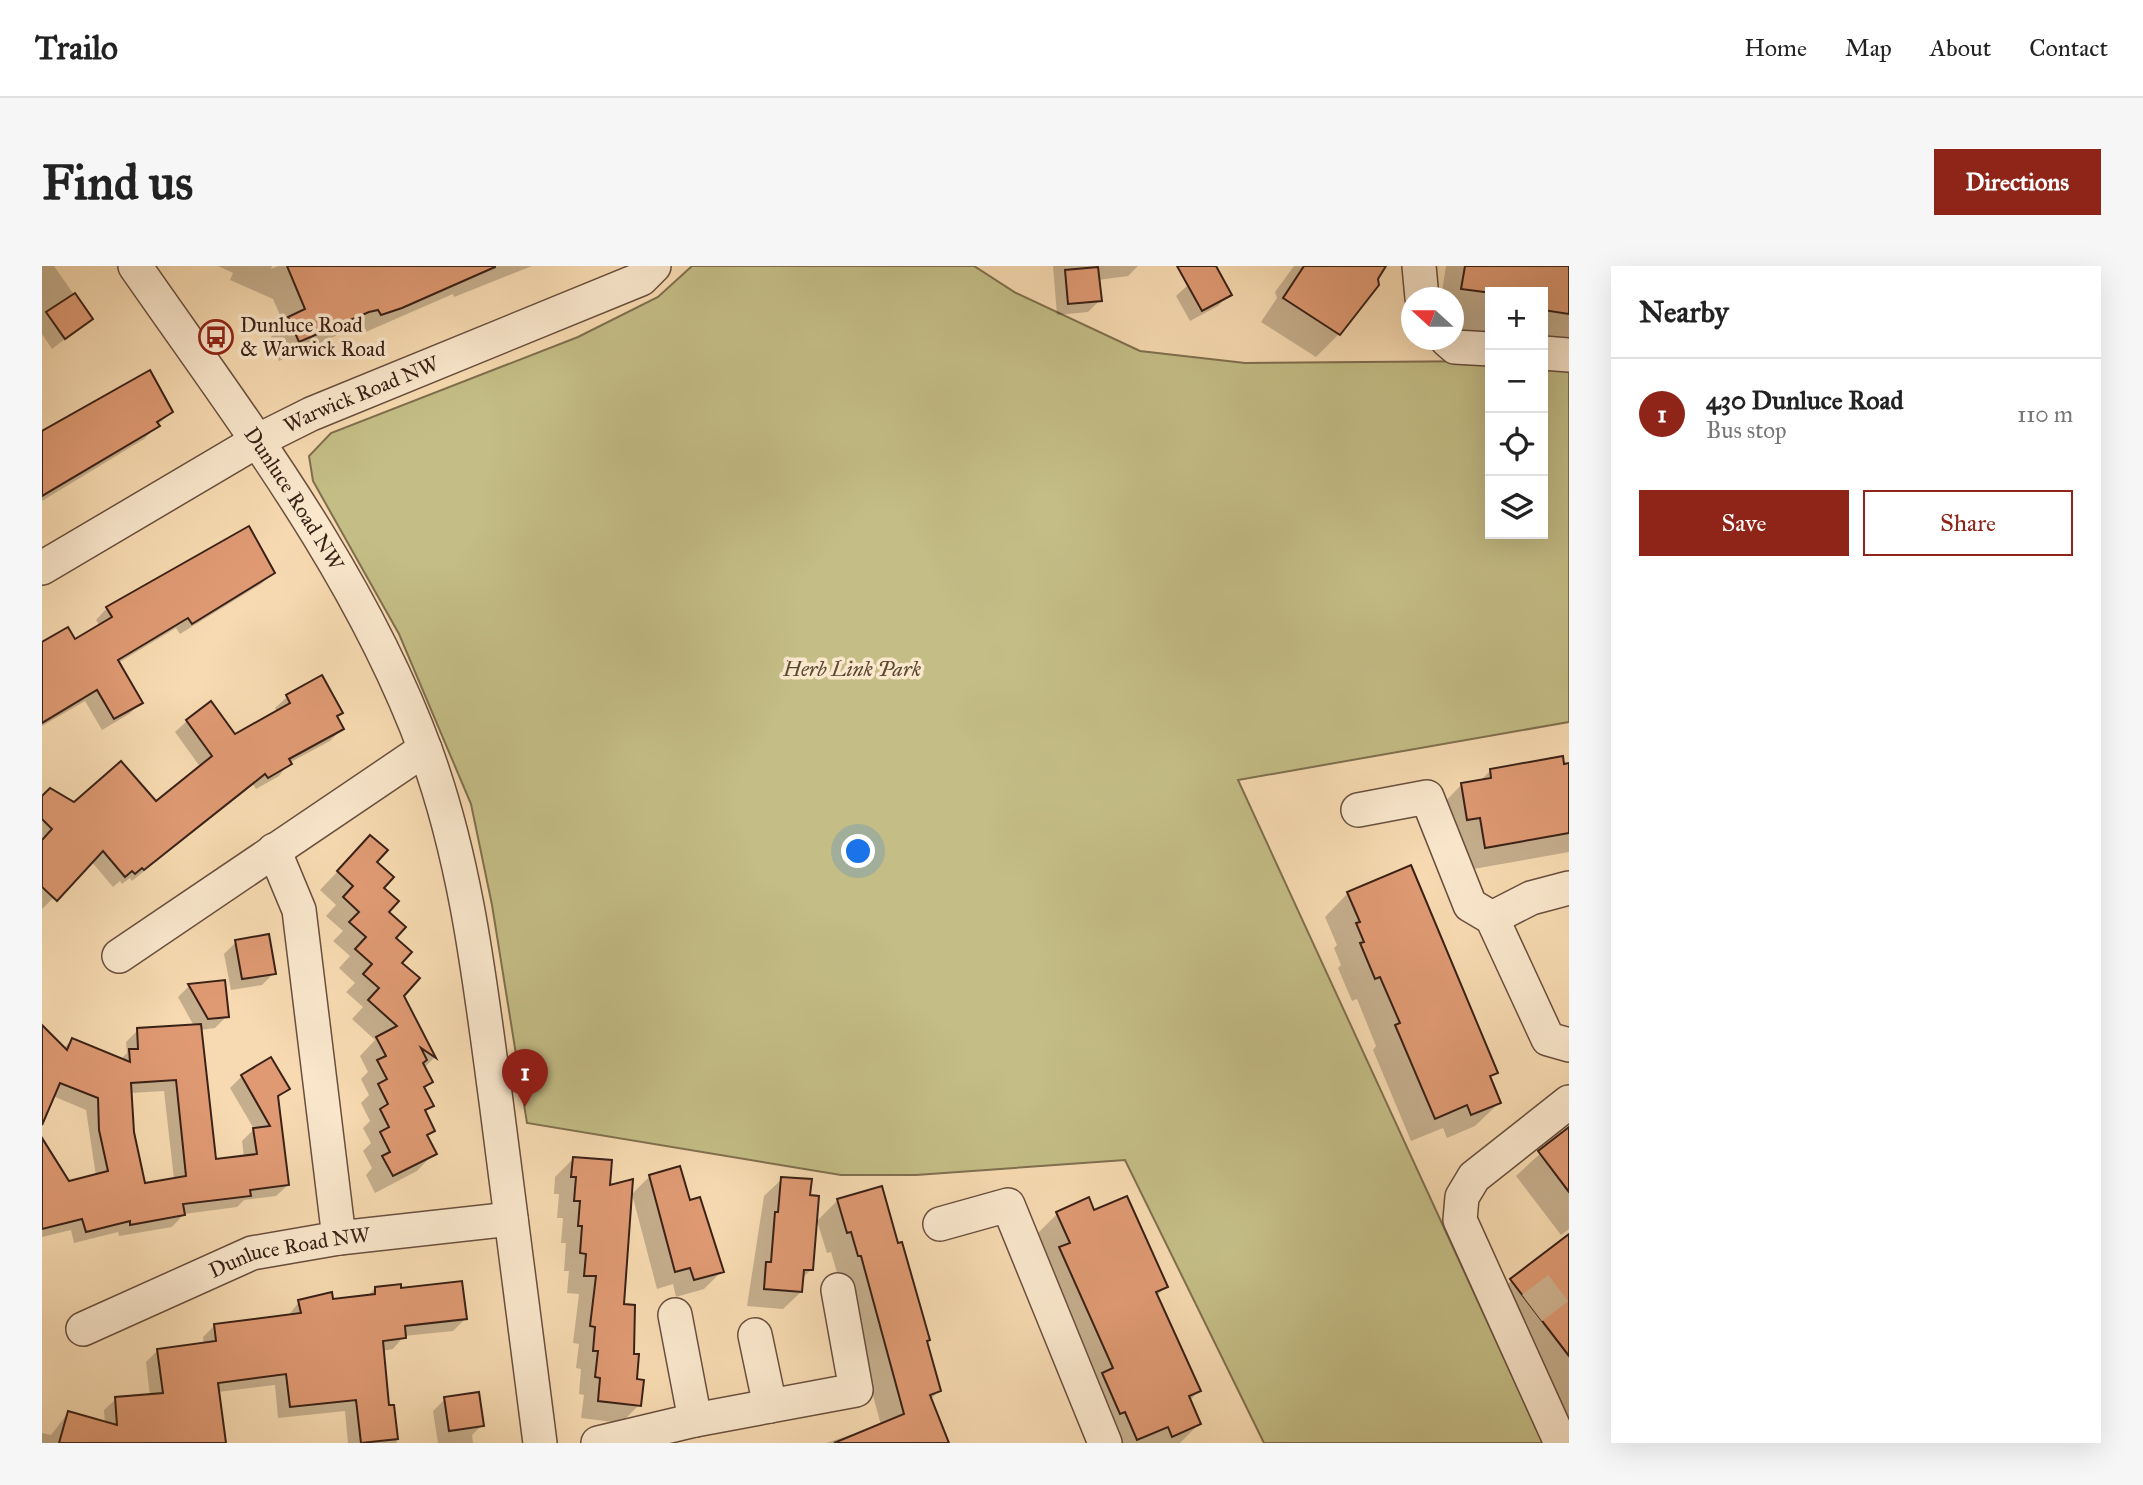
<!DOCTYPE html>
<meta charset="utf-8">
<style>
:root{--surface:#fff;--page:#f6f6f6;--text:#222;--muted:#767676;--line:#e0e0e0;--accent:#8f2418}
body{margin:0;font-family:"IM FELL Great Primer",serif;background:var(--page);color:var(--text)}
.controls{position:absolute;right:21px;top:21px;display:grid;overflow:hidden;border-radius:0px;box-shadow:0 7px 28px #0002}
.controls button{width:63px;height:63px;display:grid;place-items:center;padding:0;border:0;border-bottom:2px solid var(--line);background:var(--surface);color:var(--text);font:35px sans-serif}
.compass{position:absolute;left:1359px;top:21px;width:63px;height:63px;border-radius:50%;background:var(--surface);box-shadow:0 7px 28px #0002;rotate:291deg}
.you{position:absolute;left:817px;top:586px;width:24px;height:24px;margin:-18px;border:5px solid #fff;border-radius:50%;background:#1a73e8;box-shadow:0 0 0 10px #1a73e833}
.badge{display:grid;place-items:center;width:46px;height:46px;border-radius:50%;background:var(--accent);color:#fff;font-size:23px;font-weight:700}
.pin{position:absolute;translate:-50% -58px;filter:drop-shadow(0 2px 4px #0008)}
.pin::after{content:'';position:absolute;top:37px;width:24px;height:21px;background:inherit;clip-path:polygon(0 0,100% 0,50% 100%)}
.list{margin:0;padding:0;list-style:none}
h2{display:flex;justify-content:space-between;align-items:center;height:91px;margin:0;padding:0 28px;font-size:30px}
h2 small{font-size:23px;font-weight:400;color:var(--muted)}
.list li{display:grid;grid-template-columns:46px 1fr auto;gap:21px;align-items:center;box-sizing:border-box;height:112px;padding:0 28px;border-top:2px solid var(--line)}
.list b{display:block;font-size:26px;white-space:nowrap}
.list p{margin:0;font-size:23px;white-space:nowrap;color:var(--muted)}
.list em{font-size:23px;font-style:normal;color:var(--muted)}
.actions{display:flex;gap:14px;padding:21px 28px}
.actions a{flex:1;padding:16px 0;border:2px solid var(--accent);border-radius:0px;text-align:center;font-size:24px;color:var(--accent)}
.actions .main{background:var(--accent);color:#fff}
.icon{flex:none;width:38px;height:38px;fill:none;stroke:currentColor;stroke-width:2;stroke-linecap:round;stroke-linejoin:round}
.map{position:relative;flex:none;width:1527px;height:1177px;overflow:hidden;border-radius:0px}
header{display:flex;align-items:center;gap:42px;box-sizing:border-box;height:98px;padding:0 35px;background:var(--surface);border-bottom:2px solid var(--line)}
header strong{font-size:33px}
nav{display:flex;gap:38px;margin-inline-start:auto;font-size:24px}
.intro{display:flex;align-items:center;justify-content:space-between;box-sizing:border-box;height:168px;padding:0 42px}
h1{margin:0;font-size:49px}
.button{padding:18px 32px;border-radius:0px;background:var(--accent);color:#fff;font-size:24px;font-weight:700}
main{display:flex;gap:42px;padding:0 42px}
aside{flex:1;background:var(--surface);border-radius:0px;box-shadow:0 7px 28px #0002}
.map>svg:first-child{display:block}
.green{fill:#c4bd86;stroke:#7f6f4e;stroke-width:2}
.shadow{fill:#0003;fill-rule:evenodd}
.building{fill:#df9a73;stroke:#3a2117;stroke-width:2;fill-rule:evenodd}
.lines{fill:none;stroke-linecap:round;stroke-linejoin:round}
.minor-tunnel{stroke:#d1b592;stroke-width:33;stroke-dasharray:33 17;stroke-linecap:butt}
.minor-casing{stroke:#694f3e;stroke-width:36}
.minor{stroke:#fae7cc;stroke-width:33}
.labels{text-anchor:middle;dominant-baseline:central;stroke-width:7;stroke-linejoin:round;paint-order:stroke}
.poi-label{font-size:21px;fill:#3a2117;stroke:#fae7cc;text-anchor:start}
.street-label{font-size:21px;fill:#3a2117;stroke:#fae7cc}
.park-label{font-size:21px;font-style:italic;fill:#5c4833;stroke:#fae7cc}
</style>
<header>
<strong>Trailo</strong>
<nav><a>Home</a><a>Map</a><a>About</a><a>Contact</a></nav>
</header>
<div class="intro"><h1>Find us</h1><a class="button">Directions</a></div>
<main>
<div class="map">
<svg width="1527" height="1177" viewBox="0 0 1527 1177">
<rect width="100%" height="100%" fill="#f7dab1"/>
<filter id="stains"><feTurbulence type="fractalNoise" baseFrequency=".00286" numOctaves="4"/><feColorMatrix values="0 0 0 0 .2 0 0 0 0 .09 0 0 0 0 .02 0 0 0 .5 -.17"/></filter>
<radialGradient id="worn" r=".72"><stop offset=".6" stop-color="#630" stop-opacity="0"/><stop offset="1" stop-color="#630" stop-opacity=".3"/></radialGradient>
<polygon class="green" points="650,0 932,0 974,27 1098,85 1203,97 1448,95 1448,268 1501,268 1501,95 1527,95 1527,456 1196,514 1501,1177 1222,1177 1083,894 874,909 799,909 485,857 450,639 429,538 357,368 271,215 267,190 289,167 536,71 616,31"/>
<g class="shadow">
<polygon points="0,0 12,0 49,53 10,83 0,68"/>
<polygon points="176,0 230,0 229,3 236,0 490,0 412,31 411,28 319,68 316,62 305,65 237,95 228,72 242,58 231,33 188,14 191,7"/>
<polygon points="1011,0 1096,0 1086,10 1056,14 1058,34 1046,46 1015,49"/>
<polygon points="1252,0 1342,0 1297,68 1274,91 1219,56 1235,32 1233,26"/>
<polygon points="1404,0 1527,0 1527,74 1501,71 1501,26 1448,26 1448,70 1412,65 1412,32 1399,32"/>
<polygon points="1146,19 1187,28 1176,40 1148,55 1134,30"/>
<polygon points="129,146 102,173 0,235 0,164 1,167"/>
<polygon points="231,307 219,318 138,368 134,362 76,397 99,437 87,448 60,464 43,435 0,460 0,378 32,375 58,360 54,354 65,342"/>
<polygon points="245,431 293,451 300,463 288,475 247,497 237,510 214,523 211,518 90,615 88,612 80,618 78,615 71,621 49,595 0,643 0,532 32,538 113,537 159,502 133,466 145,455 193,470 235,446 233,442"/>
<polygon points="1527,499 1527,586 1420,605 1397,542 1420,518 1437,516 1449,504"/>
<polygon points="311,589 333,596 358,697 359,730 392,792 382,802 389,816 381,824 390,839 382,847 391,864 384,871 392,887 375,905 333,927 324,909 330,902 321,885 329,877 321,862 328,855 319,837 327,829 319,813 326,806 318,790 333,774 310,753 321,741 304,726 313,717 297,702 308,690 291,675 301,665 284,650 294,639 278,624"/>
<polygon points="1306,627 1453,806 1447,813 1457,837 1433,860 1405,872 1401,862 1369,875 1331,784 1334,780 1315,733 1310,735 1296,702 1299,699 1292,682 1295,679 1283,651"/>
<polygon points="194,676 232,707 220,719 189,724 182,688"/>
<path d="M181,716L185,750L173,762L158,764L172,895L202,891L200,875L212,863L188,822L200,810L245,823L235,833L246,919L234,930L202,934L195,941L142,948L130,961L77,970L76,966L32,977L29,964L0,971V875L26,917L54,910L44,844L11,830L0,853V761L21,783L30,774L78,794L85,787L84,776L96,764L152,760L136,731L147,720ZM122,825L132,913L102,919L91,870L88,827Z"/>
<polygon points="1527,861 1527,963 1519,969 1474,910"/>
<polygon points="531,893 566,921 597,1139 579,1157 539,1152 542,1129 537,1128 539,1103 534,1102 537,1078 531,1077 537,1028 525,1027 527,1005 522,1005 524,977 519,977 521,952 515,952 517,928 512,928 513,911"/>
<polygon points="608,910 646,936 680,1005 662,1023 634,1031 631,1018 615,1023 590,928"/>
<polygon points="740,913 769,1004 759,1013 759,1026 741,1043 705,1040 722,930"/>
<polygon points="796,934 883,1076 897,1125 888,1134 903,1177 784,1177 839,1159 798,1009 796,1010 789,986 785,987 775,955"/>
<polygon points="1051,947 1124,1021 1114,1030 1157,1125 1147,1135 1157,1158 1138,1177 1064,1177 992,971 1015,948"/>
<polygon points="1527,970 1527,1177 1497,1149 1516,1130 1446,1038 1469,1015"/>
<polygon points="333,1022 358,1024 423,1053 411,1065 362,1070 351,1083 340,1085 345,1141 350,1141 355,1177 306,1177 303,1145 236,1152 233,1119 176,1126 182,1177 0,1177 0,1167 9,1169 26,1147 63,1157 62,1144 74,1133 108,1130 104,1096 115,1085 162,1078 161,1071 173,1059 246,1050 257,1036 325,1031"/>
<polygon points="403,1133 440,1159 430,1169 431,1177 396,1177 391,1145"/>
</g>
<g class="building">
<polygon points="245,0 453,0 453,1 360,42 339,49 336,44 327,46 257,76 246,51 263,43"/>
<polygon points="1135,0 1174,0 1190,29 1160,45"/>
<polygon points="1262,0 1344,0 1336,13 1337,19 1298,69 1241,32"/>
<polygon points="1423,0 1527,0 1527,48 1501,44 1501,26 1442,26 1419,23"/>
<polygon points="1056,1 1060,35 1026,38 1023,4"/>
<polygon points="33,27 51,53 23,73 4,46"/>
<polygon points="108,104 131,146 115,156 118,160 0,230 0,165"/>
<polygon points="207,260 233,307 150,358 146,352 76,394 101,437 72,453 55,424 0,457 0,376 26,361 33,373 70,351 64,341"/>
<polygon points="280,409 301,447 295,450 302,463 247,493 250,498 226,512 223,508 102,604 100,602 93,608 90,605 83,611 61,585 15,635 0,621 0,574 10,563 0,553 0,530 8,522 32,536 79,495 114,535 170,490 144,454 169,435 193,468 248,437 244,429"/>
<polygon points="1521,490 1522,498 1527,497 1527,567 1443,582 1438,552 1425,554 1419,517 1449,512 1448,503"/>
<polygon points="328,569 346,584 335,596 352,611 342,622 357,635 347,646 364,661 354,672 370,686 360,697 378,712 362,730 394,792 379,782 385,794 381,797 391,816 382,821 392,840 383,844 393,865 385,869 395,888 351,910 340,890 348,886 338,866 347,861 338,843 346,838 336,818 345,813 335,794 344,790 334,771 355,760 326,734 337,722 321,708 330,698 313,683 324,671 307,656 317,646 301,631 311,620 295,605"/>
<polygon points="1369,599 1456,807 1448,810 1459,837 1429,849 1425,839 1393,853 1353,759 1358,757 1338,711 1333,713 1318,677 1322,676 1314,657 1318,656 1305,626"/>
<polygon points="227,668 234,708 200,713 193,674"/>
<polygon points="183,714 187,751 166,753 146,718"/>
<path d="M159,758L174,893L215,888L211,862L228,860L199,809L229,791L248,823L236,830L247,919L208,924L209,930L141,938L143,949L88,959V955L44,966L40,953L0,963V872L27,915L66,905L57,864L56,832L18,817L0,859V759L25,784L30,772L88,796L87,783H96L95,762ZM134,814L144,910L103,917L92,866L89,817Z"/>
<polygon points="1527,861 1527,926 1496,885"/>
<polygon points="531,891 570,894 568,919 591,913 582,1038 593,1039 592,1088 597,1088 595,1113 602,1114 599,1140 556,1135 558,1112 553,1111 556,1085 551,1085 553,1061 548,1060 554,1010 542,1010 544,988 538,987 540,960 536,960 538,935 532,935 534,911 529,911"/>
<polygon points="638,900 648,934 658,931 682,1006 652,1014 648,1002 633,1006 607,909"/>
<polygon points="739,911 770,913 768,929 777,930 771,1004 762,1004 760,1026 722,1023 724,996 729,996 733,946 736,946"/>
<polygon points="840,920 856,977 860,976 888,1074 885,1075 899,1125 888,1129 907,1177 792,1177 862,1148 819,990 816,990 809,966 805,967 795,933"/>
<polygon points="1085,930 1126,1021 1114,1026 1159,1125 1147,1130 1159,1158 1130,1171 1126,1161 1095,1174 1083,1146 1078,1148 1060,1107 1071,1102 1017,981 1028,977 1014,946 1047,931 1052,944"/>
<polygon points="1527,968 1527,1090 1468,1013"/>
<polygon points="420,1015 425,1053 363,1060 364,1072 341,1075 347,1139 352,1139 356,1173 319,1177 314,1134 248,1141 244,1108 176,1117 184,1177 17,1177 26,1145 75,1159 73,1131 121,1127 115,1083 174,1075 172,1058 259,1047 256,1034 290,1026 291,1033 333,1028 333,1021 359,1018 359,1022"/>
<polygon points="437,1126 442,1160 407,1165 402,1131"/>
</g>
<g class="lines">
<polyline class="minor-tunnel" points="1490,1042 1527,1014"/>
<g class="minor-casing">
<g id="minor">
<path id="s1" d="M93,0C200,154 319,308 384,486C425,598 438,717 454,835C468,949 483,1063 498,1177"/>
<polyline points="1377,0 1380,32"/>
<polyline points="1405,74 1413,81 1448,83"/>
<polyline points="1501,87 1527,89"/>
<path id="s2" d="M0,302L215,175L269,148L599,13L612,0"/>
<polyline points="1316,544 1385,531 1428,639 1450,652 1489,632 1527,622"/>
<polyline points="232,584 257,644 297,972"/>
<polyline points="1450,652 1506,773 1527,779"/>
<polyline points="77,690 383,483"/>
<polyline points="898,958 966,939 1063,1177"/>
<polyline points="633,1049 653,1154"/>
<path id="s3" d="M41,1063L210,987L297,972L469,953"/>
<polyline points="713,1069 728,1140"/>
<polyline points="556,1177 653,1154 814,1124 796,1024"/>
<polyline points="1519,1177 1418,954 1420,931 1432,911 1527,836"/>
</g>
</g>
<use href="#minor" class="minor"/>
</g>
<defs>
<g id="bus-ring" transform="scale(1.75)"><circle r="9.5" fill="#fae7cc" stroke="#8f2418" stroke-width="1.5"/><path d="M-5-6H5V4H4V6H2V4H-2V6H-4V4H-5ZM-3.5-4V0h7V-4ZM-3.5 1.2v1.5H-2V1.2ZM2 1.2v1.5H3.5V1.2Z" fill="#8f2418"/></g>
</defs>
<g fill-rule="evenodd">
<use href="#bus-ring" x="174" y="71"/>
</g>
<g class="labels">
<g class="poi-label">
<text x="198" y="59">Dunluce Road<tspan x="198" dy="24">&amp; Warwick Road</tspan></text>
</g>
<g class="street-label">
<text stroke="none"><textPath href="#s2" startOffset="364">Warwick Road NW</textPath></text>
<text stroke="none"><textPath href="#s1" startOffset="282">Dunluce Road NW</textPath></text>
<text stroke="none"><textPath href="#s3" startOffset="222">Dunluce Road NW</textPath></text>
</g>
<g class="park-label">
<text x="810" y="403">Herb Link Park</text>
</g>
</g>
<rect width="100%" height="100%" filter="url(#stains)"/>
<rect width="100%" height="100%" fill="url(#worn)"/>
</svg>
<div class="controls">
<button>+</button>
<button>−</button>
<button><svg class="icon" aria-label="locate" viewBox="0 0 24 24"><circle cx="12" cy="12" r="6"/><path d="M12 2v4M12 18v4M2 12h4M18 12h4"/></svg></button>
<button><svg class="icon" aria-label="layers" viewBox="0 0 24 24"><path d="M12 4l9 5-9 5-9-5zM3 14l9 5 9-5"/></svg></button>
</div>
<svg class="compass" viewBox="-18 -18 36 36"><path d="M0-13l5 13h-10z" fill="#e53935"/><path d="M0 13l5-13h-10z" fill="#767676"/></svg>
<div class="you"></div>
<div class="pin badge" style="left:483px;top:841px">1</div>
</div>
<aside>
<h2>Nearby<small></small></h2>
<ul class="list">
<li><span class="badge">1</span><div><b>430 Dunluce Road</b><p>Bus stop</p></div><em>110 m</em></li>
</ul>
<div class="actions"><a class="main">Save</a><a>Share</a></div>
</aside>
</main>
